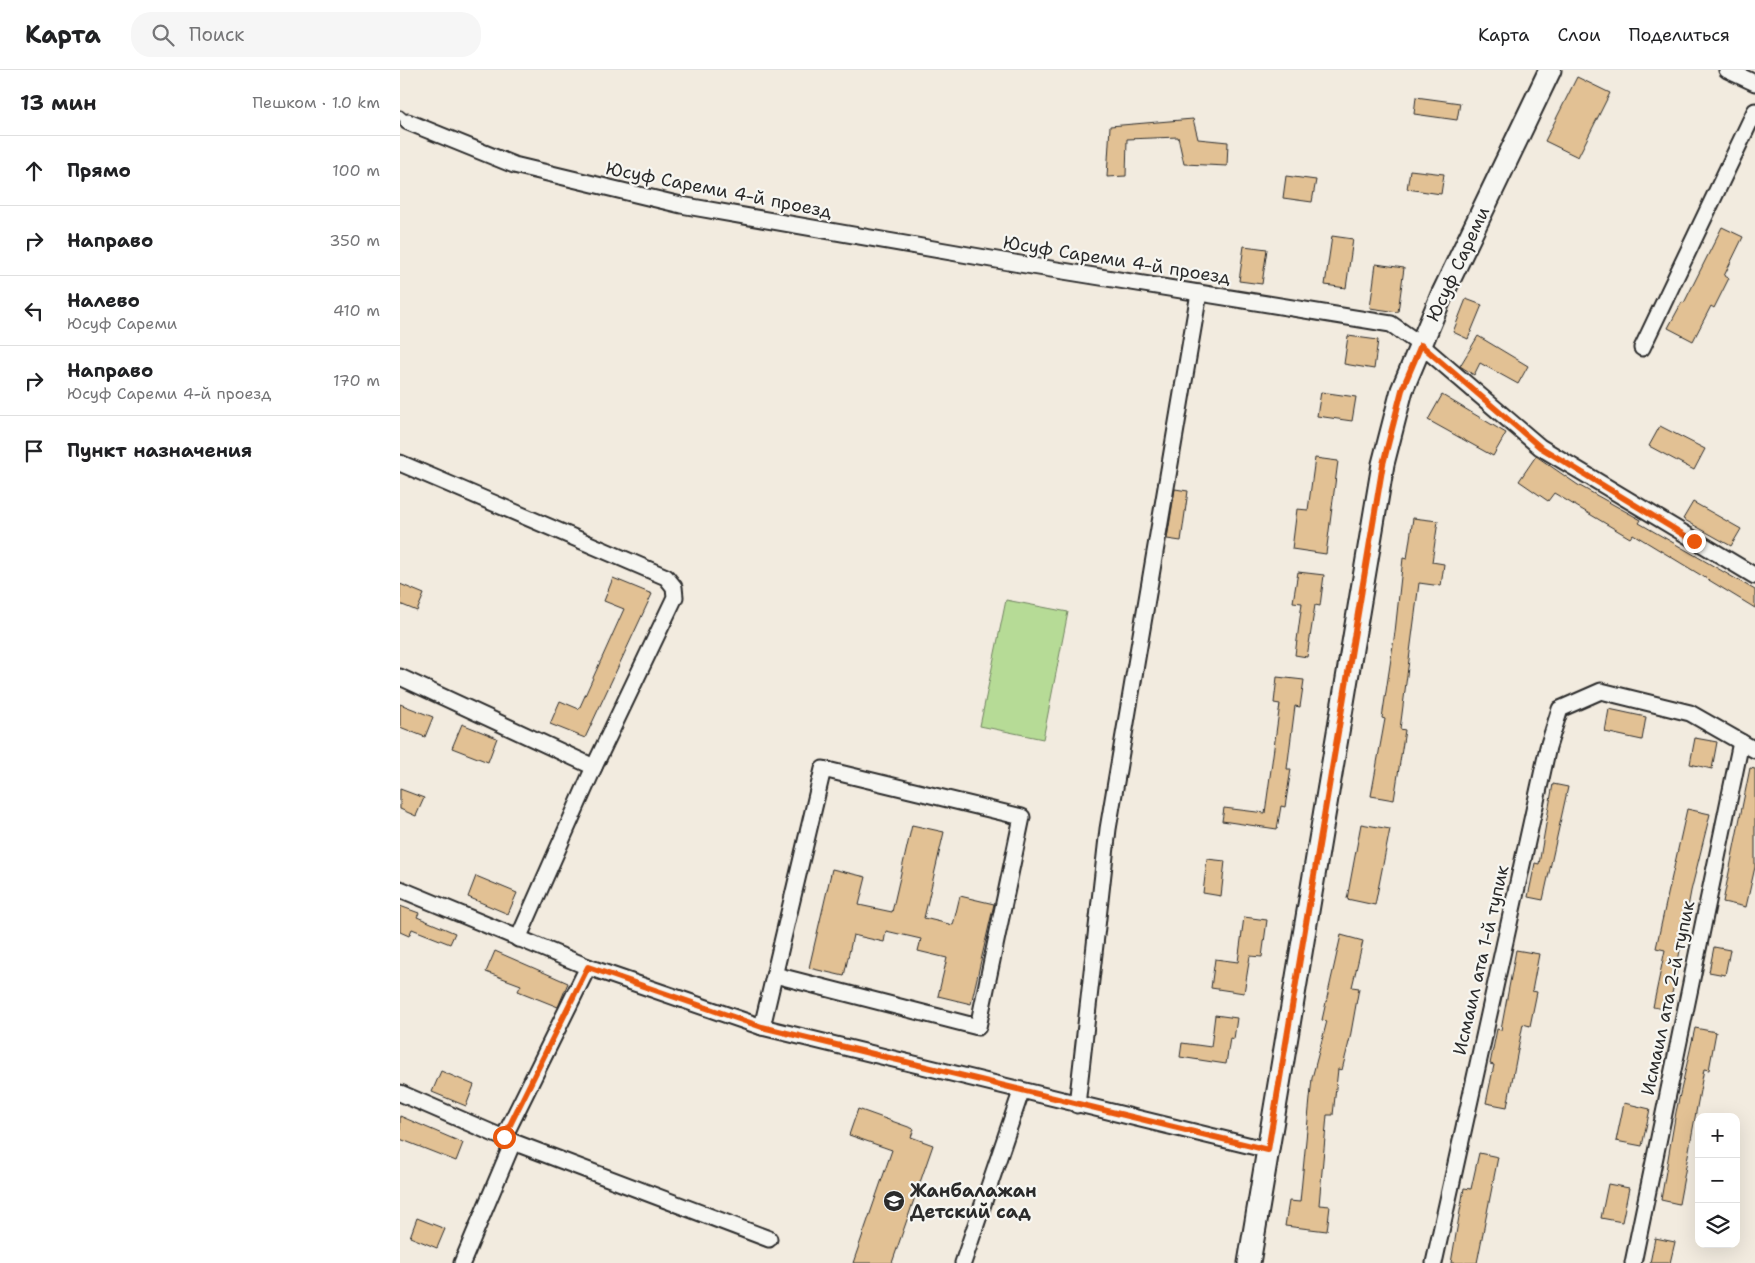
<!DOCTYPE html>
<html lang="ru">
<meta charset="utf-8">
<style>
:root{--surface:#fff;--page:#f6f6f6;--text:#202124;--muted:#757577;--line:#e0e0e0}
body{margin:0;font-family:"Shantell Sans",sans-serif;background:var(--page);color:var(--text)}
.controls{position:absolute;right:15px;bottom:15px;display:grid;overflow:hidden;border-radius:10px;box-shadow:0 5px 20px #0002}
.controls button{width:45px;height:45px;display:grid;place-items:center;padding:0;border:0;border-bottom:1px solid var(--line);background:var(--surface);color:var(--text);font:25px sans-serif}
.stop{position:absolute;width:15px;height:15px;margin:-11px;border:4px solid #ea580c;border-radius:50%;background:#fff}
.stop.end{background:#ea580c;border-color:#fff;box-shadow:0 1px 5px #0008}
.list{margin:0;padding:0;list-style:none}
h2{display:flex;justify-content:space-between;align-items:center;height:65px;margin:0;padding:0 20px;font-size:21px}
h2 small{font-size:16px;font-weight:400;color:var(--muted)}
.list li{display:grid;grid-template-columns:32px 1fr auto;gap:15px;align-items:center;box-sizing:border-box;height:70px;padding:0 20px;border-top:1px solid var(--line)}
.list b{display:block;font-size:19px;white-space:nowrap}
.list p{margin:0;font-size:16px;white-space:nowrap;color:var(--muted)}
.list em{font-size:16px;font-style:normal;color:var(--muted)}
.icon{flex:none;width:28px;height:28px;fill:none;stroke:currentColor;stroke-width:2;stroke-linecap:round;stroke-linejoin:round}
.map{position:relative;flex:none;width:1355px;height:1193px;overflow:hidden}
header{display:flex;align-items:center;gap:30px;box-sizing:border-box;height:70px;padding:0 25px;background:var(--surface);border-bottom:1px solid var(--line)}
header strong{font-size:24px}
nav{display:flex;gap:28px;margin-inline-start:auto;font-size:18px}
.search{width:350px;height:45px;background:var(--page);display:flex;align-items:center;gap:12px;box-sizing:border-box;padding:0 18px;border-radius:20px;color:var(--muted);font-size:19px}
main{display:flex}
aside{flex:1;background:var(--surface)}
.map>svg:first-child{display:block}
.green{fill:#b6db96;stroke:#708360}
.building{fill:#e2c194;stroke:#2b2b2b}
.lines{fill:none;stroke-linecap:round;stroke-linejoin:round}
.lane-casing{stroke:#2b2b2b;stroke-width:11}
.street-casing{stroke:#2b2b2b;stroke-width:19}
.secondary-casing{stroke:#2b2b2b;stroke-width:25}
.lane{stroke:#f6f6f2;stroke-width:8}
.street{stroke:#f6f6f2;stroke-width:15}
.secondary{stroke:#f6f6f2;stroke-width:21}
.route{stroke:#ea580c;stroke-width:6}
.labels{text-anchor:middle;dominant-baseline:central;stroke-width:4.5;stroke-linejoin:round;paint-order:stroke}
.street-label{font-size:18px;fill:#2b2b2b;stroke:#f6f6f2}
.poi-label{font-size:18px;font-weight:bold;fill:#2b2b2b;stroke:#f6f6f2;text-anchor:start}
</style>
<header>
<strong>Карта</strong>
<div class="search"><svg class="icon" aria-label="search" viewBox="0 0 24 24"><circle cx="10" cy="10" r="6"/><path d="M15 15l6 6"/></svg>Поиск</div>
<nav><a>Карта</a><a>Слои</a><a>Поделиться</a></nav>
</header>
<main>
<aside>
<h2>13 мин<small>Пешком · 1.0 km</small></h2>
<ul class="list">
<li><svg class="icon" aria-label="ahead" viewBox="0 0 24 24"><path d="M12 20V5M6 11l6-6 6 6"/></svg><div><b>Прямо</b></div><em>100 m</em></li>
<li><svg class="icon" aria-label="right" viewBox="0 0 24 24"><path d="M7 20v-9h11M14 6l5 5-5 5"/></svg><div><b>Направо</b></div><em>350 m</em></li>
<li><svg class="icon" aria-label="left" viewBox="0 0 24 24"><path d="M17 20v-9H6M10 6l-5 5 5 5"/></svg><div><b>Налево</b><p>Юсуф Сареми</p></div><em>410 m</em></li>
<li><svg class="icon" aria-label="right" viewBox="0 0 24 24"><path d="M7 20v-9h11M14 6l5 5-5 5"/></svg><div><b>Направо</b><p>Юсуф Сареми 4-й проезд</p></div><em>170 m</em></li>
<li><svg class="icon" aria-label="arrive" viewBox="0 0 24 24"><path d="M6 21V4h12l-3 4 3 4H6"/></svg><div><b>Пункт назначения</b></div></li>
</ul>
</aside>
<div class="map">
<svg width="1355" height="1193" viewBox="0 0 1355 1193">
<rect width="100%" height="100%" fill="#f2ebdf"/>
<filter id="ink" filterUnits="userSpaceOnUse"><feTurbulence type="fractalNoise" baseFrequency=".02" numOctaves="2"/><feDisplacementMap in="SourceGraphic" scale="10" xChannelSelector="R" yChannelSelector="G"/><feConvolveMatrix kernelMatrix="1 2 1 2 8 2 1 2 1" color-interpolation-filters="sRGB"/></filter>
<g filter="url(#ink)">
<polygon class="green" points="606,530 668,542 643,669 580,656"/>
<g class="building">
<polygon points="1177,7 1210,23 1178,87 1145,71"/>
<polygon points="1016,27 1060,33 1057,50 1014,44"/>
<polygon points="793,49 798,69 828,72 827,96 784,94 778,67 727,69 726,106 707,107 710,56"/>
<polygon points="1010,100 1044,104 1041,124 1007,119"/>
<polygon points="886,106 916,110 912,132 883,128"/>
<polygon points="1322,157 1343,167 1324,206 1329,208 1314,238 1311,236 1293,271 1268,258 1282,232 1284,233"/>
<polygon points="932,166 953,169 946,218 925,215"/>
<polygon points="844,176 867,179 862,214 839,211"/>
<polygon points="976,194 1004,198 998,242 970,238"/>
<polygon points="1066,229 1082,235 1068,269 1053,262"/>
<polygon points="948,266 978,270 974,299 944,294"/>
<polygon points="1078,266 1128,296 1118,314 1080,293 1074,305 1060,296"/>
<polygon points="921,322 956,327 952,351 917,346"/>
<polygon points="1042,325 1106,363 1093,386 1028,350"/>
<polygon points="1260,356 1305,379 1294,400 1249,376"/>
<polygon points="1136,386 1178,415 1241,450 1239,453 1355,520 1355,538 1233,464 1230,468 1154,423 1148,431 1119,411"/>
<polygon points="915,388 938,391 926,484 892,479 897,439 908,440"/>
<polygon points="775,419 788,421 781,471 767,469"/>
<polygon points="1293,432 1341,459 1331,476 1283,449"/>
<polygon points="1013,448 1038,451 1032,492 1044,494 1041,516 1019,513 1000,659 1005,660 994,730 971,726 985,649 982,648 995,562 1003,488 1007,489"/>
<polygon points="898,502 924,505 920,536 915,535 907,587 895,585 902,533 893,532"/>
<polygon points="213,508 252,524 185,668 150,654 160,631 179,639 224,539 204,531"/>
<polygon points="0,514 24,524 17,541 0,534"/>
<polygon points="877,607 904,610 900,637 895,636 887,699 891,699 885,737 881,736 877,759 822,751 824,738 865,743 880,634 874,633"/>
<polygon points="0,634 33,647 25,667 0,657"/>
<polygon points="1209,639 1246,647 1242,670 1205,662"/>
<polygon points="62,654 97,668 88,692 52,678"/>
<polygon points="1295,668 1317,672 1312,699 1290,694"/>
<polygon points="1350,698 1355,699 1355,797 1346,837 1323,832"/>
<polygon points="1153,714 1168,717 1143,830 1128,827 1135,793 1139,794"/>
<polygon points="0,719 24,728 16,746 0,739"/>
<polygon points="1287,739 1310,744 1291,821 1269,940 1253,937 1265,880 1256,878"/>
<polygon points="961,754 990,759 975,835 947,829"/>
<polygon points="512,755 544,762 524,848 553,855 560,826 594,834 571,934 538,926 547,888 518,881 521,869 486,861 484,872 453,865 444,906 409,898 432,799 466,807 459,835 492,842"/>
<polygon points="807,789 825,791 821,826 803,823"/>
<polygon points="76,806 117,823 108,844 68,827"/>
<polygon points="0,836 19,843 17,847 55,863 50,874 12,859 9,866 0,862"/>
<polygon points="844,847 867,850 862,887 850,886 844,923 811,918 815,889 838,892"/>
<polygon points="941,865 963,871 952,917 959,918 950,968 942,1000 938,999 933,1045 927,1045 919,1135 930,1136 927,1161 885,1156 889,1131 900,1132 912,1008 927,951 922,950"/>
<polygon points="1314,877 1330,880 1325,905 1309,902"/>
<polygon points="1116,880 1139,884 1132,921 1137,922 1130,956 1123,954 1107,1037 1086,1033 1094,995 1090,994 1097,959 1101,960"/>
<polygon points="95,881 168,913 158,937 118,921 121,915 86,902"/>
<polygon points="815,945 837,948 834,969 830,968 826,994 780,987 782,973 811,977"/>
<polygon points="1295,958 1316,962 1309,1000 1304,999 1279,1134 1261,1130 1276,1042"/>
<polygon points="41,1001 74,1015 66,1036 32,1022"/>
<polygon points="1224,1033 1250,1039 1242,1076 1216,1071"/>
<polygon points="458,1039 514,1059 511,1067 533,1075 492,1193 453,1193 492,1080 449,1065"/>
<polygon points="0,1046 63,1073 56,1091 0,1069"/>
<polygon points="1079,1083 1098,1087 1077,1193 1051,1193 1064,1118 1071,1119"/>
<polygon points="1208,1114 1229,1118 1222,1152 1201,1148"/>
<polygon points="17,1148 45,1159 37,1178 10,1167"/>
<polygon points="1255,1168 1275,1172 1270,1193 1250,1193"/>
</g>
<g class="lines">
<g class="lane-casing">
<polyline id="lane" points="0,45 8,52"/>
</g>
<g class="street-casing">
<g id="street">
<polyline points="1327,0 1355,13"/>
<polyline points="8,52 114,95 281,135 620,194 991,254 1021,275 1140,377 1355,506"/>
<polyline points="1242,278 1355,41"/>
<polyline points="0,393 266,507 274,517 275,527 194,697 118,869"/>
<polyline points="0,607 194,697"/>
<polyline points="0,819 188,897 362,957 868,1080"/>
<polyline points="362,957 423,699 622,747 578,957 375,905"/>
<polyline points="0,1023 113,1072 369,1169"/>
<polyline points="677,1035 708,759 799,223"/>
<polyline points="104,1067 188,897"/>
<polyline points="62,1193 113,1072"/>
<polyline points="563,1193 621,1022"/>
<polyline points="1034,1193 1148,677 1160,639 1201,621 1290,643 1355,680"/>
<polyline points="1233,1193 1341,672"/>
</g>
</g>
<g class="secondary-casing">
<polyline id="secondary" points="849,1193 983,394 1002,320 1041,227 1150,0"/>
</g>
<use href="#lane" class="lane"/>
<use href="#street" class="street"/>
<use href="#secondary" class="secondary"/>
</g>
</g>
<g class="lines" filter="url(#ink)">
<polyline class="route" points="104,1067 188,897 362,957 868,1080 983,394 1002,320 1021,275 1140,377 1294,471"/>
</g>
<defs>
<g id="school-disc" transform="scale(1.125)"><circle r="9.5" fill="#2b2b2b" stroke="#f6f6f2"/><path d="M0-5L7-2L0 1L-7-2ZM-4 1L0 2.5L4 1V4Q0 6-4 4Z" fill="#fff"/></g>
</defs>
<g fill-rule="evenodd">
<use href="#school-disc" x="494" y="1131"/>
</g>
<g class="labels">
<g class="street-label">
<text transform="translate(319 120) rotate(11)">Юсуф Сареми 4-й проезд</text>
<text transform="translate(717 190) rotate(9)">Юсуф Сареми 4-й проезд</text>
<text transform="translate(1058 194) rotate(-65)">Юсуф Сареми</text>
<text transform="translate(1081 890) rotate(-77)">Исмаил ата 1-й тупик</text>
<text transform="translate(1268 928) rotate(-78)">Исмаил ата 2-й тупик</text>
</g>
<g class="poi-label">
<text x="510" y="1121">Жанбалажан<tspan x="510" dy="21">Детский сад</tspan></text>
</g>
</g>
</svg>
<div class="controls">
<button>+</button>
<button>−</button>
<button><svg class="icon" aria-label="layers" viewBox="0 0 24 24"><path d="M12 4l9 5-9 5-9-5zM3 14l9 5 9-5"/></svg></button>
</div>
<div class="stop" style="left:104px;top:1067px"></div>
<div class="stop end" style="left:1294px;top:471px"></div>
</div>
</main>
